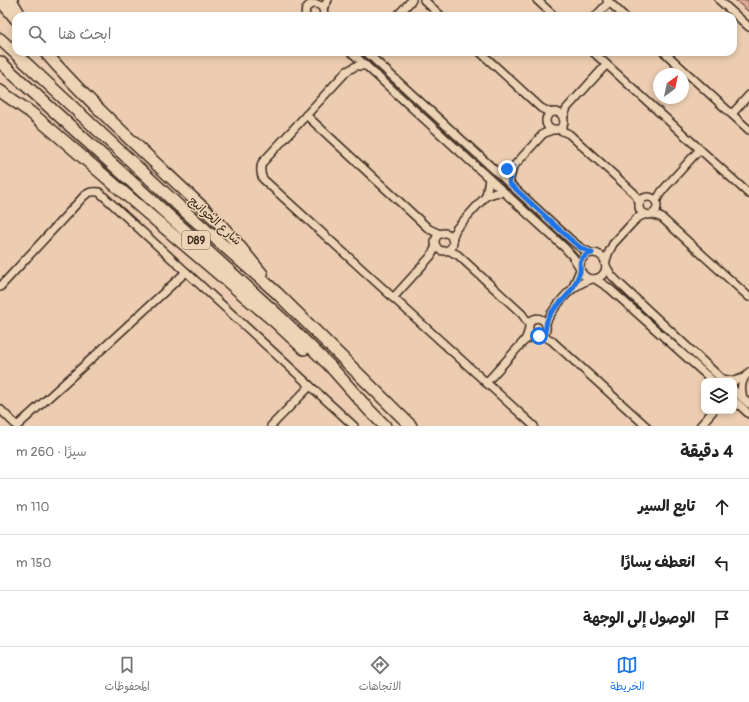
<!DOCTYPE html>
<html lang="ar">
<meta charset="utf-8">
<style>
:root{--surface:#fff;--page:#f6f6f6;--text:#222;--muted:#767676;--line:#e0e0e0;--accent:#1a73e8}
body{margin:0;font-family:Pangolin,"Playpen Sans Arabic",sans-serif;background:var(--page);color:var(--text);direction:rtl}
.controls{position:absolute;right:12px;bottom:12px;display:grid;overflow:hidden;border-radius:8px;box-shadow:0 2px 6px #0003}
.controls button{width:36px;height:36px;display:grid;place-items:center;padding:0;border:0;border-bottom:1px solid var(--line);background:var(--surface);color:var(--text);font:20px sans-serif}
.compass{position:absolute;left:653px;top:68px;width:36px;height:36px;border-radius:50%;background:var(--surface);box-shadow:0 2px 6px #0003;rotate:33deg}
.stop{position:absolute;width:12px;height:12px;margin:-9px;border:3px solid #1a73e8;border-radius:50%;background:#fff}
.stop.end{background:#1a73e8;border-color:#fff;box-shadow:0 1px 4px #0008}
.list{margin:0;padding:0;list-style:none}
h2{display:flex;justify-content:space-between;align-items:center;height:52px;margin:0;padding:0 16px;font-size:17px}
h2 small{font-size:13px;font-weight:400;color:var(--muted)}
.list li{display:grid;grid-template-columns:26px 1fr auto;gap:12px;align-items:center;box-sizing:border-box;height:56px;padding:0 16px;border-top:1px solid var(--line)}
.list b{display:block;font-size:15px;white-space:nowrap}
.list em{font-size:13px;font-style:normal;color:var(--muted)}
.icon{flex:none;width:22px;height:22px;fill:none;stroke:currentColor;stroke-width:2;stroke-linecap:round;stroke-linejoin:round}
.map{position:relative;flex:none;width:749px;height:426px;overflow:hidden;direction:ltr}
.search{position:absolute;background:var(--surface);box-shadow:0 2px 6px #0003;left:12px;right:12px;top:12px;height:44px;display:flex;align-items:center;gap:10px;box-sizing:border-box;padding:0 14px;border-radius:12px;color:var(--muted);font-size:15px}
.sheet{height:220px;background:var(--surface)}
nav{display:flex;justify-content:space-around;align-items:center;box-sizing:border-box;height:56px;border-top:1px solid var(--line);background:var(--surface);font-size:11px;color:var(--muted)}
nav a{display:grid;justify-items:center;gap:2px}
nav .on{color:var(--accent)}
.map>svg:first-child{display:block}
.building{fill:#dca894;stroke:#3b2a1e}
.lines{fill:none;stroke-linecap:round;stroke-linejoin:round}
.minor-casing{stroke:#3b2a1e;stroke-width:10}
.trunk-casing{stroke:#3b2a1e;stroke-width:14}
.minor{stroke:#eed4b6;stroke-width:7}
.trunk{stroke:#eed4b6;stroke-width:11}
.route{stroke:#1a73e8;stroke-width:5}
.labels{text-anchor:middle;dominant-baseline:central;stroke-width:3;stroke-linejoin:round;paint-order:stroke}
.shield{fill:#eed4b6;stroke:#715d4c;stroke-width:1}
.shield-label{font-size:11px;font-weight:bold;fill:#3b2a1e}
.street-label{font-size:12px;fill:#3b2a1e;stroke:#eed4b6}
</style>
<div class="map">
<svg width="749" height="426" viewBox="0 0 749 426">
<rect width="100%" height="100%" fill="#eccdb1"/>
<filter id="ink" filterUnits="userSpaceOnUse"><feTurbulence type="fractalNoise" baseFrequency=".025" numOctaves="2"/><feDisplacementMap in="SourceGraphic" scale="8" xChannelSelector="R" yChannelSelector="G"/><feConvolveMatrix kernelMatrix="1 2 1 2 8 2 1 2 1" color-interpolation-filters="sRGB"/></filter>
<g filter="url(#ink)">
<polygon class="building" points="735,0 749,0 749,12"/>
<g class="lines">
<g class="minor-casing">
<g id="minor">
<polyline points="424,0 441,16"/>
<polyline points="537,0 554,16"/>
<polyline points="607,0 624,16"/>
<polyline points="719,0 749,27"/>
<polyline points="323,8 328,0"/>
<path d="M306,16C301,0 328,0 323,16"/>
<polyline points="397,16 412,0"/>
<polyline points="596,16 609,2"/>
<polyline points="351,52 565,248 573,257 580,268"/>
<polyline points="366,52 571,240 581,248 591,253"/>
<polyline points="480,52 541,108 551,113"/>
<polyline points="593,52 749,194"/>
<polyline points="664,52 749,130"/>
<path d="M366,66H356L347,71L262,163C260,169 260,173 263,179L534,426"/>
<circle cx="555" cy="121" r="9"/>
<polyline points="732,114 749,95"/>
<polyline points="306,115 429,229 440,234"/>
<polyline points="563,118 567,108 606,65"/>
<polyline points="558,129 569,134 634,193 640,203"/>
<polyline points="509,183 513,167 543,134 554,129"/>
<polyline points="486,196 489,179"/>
<circle cx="648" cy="206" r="9"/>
<polyline points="656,201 662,191 700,149"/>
<polyline points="652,214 662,218 749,297"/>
<circle cx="444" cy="242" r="9"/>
<polyline points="452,239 456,229 486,196 495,193 504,192"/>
<polyline points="448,250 458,255 522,314 529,324"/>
<circle cx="593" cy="266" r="13"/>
<polyline points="605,264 608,254 613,244 637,218 646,214"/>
<polyline points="606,266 612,276 621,285 724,381"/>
<polyline points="595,279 609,288 713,381"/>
<path d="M0,287L84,196C89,192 92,191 99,192L354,426"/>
<polyline points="572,289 580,270"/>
<polyline points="393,298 431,256 436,246"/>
<path d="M546,323C550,313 565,294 574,288C579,284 586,281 592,279"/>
<polyline points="541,335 551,340 646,426"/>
<path d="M524,341C526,339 527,335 528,332C530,327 527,321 534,319C543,315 551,328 543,334C537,338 532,335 529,330"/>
<polyline points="722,379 733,381 743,378"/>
<polyline points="486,383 524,341 527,339"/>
<polyline points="734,390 749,404"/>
<path d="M743,398C740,387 741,381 749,372"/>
<polyline points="734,400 749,414"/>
<polyline points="0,409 17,426"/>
<polyline points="17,426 100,351 186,272"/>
<polyline points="271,426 310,386"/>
<polyline points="700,426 713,411"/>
</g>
</g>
<g class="trunk-casing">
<g id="trunk">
<polyline points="0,0 16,19"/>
<polyline points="11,0 20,15"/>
<polyline points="0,39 180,207 277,293 411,426"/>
<path d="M45,52C99,114 161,167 220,224L235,241L262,274"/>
<polyline points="0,62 280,317 331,367 369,410 385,426"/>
<polyline points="0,91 30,112 55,133 146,212 274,321 304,349"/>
</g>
</g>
<use href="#minor" class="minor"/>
<use href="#trunk" class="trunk"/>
</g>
</g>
<g class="lines" filter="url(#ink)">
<path class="route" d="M507,169L513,167L509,183L571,240L581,248L592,253C587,254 584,256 581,260C579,264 581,268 580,272C578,277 575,285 572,289C565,300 553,307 548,318C544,326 549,332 539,336"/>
</g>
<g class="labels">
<rect class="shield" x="182" y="231" width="28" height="18" rx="3"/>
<g class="shield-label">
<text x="196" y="240">D89</text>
</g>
<g class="street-label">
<text transform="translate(215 221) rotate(42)">شارع الخوانيج</text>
</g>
</g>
</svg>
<div class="controls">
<button><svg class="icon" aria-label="layers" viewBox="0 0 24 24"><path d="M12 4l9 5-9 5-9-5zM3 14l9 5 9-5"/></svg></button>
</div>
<svg class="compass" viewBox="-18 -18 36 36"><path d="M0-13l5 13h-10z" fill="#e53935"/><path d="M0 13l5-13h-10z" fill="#767676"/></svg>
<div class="stop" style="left:539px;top:336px"></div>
<div class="stop end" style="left:507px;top:169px"></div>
<div class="search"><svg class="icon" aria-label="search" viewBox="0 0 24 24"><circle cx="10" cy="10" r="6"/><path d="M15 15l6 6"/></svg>ابحث هنا</div>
</div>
<section class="sheet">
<h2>4 دقيقة<small>سيرًا · 260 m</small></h2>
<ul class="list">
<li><svg class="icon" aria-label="ahead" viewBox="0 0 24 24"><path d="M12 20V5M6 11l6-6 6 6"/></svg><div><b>تابع السير</b></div><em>110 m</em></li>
<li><svg class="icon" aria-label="left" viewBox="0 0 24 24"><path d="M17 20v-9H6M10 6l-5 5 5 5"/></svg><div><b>انعطف يسارًا</b></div><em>150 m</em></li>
<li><svg class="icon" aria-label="arrive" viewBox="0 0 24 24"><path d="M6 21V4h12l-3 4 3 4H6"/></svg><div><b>الوصول إلى الوجهة</b></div></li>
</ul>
</section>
<nav>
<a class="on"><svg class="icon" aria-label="map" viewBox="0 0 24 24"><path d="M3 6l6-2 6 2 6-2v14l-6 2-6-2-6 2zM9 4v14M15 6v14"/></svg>الخريطة</a>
<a><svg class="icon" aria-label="directions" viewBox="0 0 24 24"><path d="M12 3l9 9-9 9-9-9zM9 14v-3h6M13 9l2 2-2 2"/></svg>الاتجاهات</a>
<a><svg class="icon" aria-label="saved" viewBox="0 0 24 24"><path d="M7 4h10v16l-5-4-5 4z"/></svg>المحفوظات</a>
</nav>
